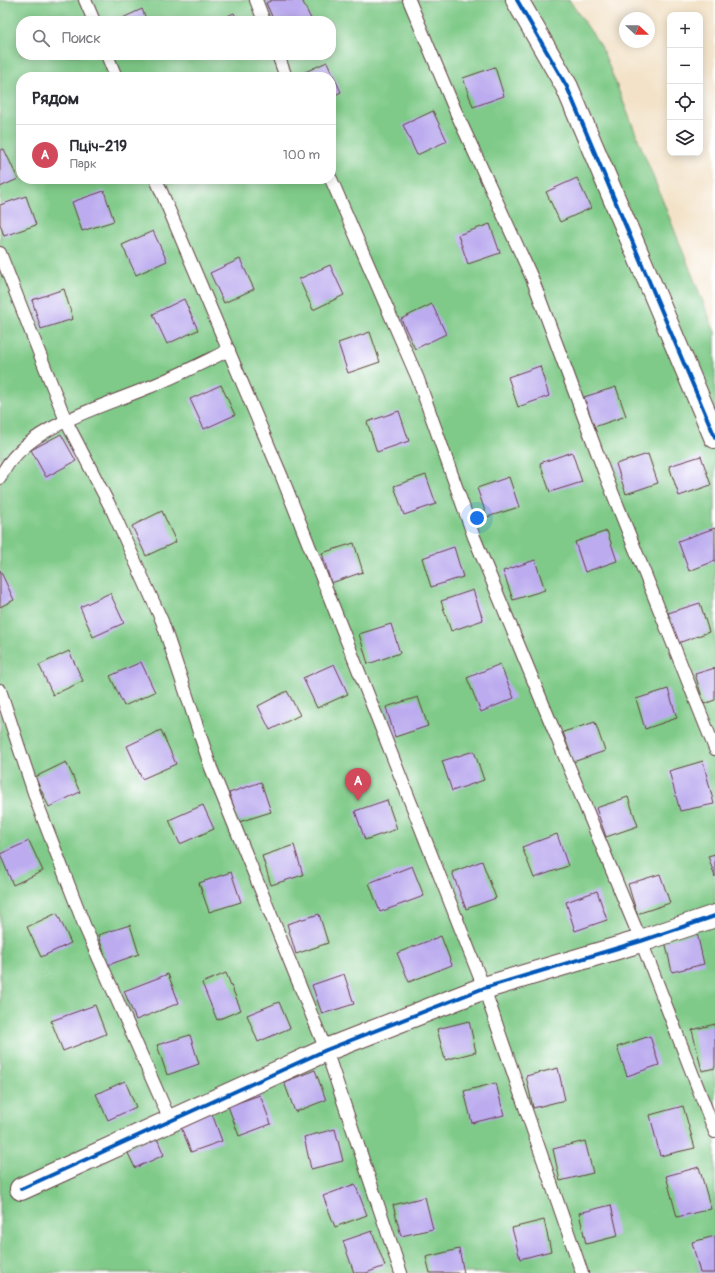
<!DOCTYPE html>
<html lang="ru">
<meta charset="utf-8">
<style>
:root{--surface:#fff;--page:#f7f7f7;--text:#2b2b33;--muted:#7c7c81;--line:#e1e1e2;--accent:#d1495b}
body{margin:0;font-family:Pangolin,sans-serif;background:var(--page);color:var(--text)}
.controls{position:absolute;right:12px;top:12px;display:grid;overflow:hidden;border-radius:8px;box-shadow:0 2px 10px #0003}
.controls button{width:36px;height:36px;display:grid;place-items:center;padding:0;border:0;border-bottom:1px solid var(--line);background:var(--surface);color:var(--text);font:20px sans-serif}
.compass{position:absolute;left:619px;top:12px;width:36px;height:36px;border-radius:50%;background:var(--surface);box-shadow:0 2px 10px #0003;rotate:112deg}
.you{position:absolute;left:477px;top:518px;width:14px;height:14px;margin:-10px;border:3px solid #fff;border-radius:50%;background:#1a73e8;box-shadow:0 0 0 6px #1a73e833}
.badge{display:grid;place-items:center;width:26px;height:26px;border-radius:50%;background:var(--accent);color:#fff;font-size:13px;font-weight:700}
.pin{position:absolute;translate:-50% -33px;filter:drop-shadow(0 1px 2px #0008)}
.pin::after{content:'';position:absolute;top:21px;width:14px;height:12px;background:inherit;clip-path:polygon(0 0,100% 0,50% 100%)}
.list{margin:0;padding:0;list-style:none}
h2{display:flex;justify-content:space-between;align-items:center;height:52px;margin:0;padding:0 16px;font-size:17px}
h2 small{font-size:13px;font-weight:400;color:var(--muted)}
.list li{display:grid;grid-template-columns:26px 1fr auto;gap:12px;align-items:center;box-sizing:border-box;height:60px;padding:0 16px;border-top:1px solid var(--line)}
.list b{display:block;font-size:15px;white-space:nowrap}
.list p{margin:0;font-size:13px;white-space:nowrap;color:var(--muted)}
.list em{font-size:13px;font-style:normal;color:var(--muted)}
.icon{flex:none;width:22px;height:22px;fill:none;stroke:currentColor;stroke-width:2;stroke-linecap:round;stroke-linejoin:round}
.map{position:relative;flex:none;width:715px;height:1273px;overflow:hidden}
.search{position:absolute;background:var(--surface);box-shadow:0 2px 10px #0003;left:16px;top:16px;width:320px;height:44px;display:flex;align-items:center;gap:10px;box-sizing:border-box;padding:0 14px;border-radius:16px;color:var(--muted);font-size:15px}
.panel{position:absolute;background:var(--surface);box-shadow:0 2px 10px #0003;left:16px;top:72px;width:320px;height:112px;border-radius:16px}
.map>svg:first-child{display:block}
.green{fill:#7fca88;stroke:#64745a;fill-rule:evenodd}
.building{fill:#bcacef}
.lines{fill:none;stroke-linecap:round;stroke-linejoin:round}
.service-casing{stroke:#633c42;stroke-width:14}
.minor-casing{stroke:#633c42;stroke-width:24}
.service{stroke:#fff;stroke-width:12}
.minor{stroke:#fff;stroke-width:22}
.cycleway-casing{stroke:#fff;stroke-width:6}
.cycleway{stroke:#0057b8;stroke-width:4}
</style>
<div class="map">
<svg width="715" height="1273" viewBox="0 0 715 1273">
<rect width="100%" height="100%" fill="#fff"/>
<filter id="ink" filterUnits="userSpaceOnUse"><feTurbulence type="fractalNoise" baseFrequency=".025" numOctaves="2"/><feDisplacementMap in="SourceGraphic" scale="8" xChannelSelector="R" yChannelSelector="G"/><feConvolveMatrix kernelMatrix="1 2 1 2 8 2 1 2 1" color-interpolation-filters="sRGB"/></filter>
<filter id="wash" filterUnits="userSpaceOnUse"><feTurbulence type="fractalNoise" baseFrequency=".012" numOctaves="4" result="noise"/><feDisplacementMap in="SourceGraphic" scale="16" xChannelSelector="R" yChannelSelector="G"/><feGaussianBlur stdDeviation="0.9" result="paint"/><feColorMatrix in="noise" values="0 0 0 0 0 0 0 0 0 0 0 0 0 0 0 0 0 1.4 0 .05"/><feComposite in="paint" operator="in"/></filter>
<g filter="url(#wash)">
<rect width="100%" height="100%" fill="#f3e2c7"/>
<path class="green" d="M0,0H569L601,46L715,332V1273H190L180,1269L177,1273H0ZM21,21H331V55H21ZM21,77H331V179H21Z"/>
<g id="blocks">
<g class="building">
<polygon points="272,0 302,0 311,19 306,21 274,21 266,3"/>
<polygon points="142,9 147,21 116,21"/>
<polygon points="234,13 238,21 217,21"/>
<polygon points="327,62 341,92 331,97 331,77 294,77"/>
<polygon points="495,67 504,96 473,107 463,78"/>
<polygon points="433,111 447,141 417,155 403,125"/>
<polygon points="4,149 18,179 0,187 0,150"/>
<polygon points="577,178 591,208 560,222 546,192"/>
<polygon points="104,191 114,221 82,231 72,202"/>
<polygon points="26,196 36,225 4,236 0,224 0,205"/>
<polygon points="490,224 500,253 468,264 458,235"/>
<polygon points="153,231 167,261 136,275 122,245"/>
<polygon points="240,259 254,289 224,303 210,273"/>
<polygon points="330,265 344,295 313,310 299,279"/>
<polygon points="64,289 73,319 41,329 32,300"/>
<polygon points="184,299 198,330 167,344 153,314"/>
<polygon points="432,304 446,334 415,349 401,319"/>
<polygon points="370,332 380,362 348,373 338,343"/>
<polygon points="540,366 549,396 518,407 508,377"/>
<polygon points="221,385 235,415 204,429 190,399"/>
<polygon points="616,387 626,416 594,427 584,397"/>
<polygon points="399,411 409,441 377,452 367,422"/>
<polygon points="61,434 76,461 46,477 31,450"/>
<polygon points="572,452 582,482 550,492 540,463"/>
<polygon points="648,454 658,483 626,494 616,464"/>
<polygon points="701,456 711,485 679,496 669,466"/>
<polygon points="426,475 436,504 404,515 394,486"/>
<polygon points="509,477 519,507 487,517 477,488"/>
<polygon points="162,511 176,542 146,556 132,526"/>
<polygon points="715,528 715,561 689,571 678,541"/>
<polygon points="607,531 617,561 585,572 575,542"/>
<polygon points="354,543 363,572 331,583 322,553"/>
<polygon points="454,547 463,577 431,587 422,558"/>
<polygon points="535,560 545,590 513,600 503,571"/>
<polygon points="0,570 14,600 0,607"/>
<polygon points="473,590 483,620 451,631 441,601"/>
<polygon points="110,593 124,623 93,637 80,607"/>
<polygon points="700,603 709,632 678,643 668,613"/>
<polygon points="391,624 400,653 368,664 359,634"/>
<polygon points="69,651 83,681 53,695 39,665"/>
<polygon points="141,662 155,692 124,706 110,676"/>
<polygon points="334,664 348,694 317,708 303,678"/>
<polygon points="500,664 514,698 481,712 467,678"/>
<polygon points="715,668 715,700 704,704 695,674"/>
<polygon points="668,689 677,718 645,729 636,699"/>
<polygon points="287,691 300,715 270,730 258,706"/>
<polygon points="418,697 428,726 395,737 386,707"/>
<polygon points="595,722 605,751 573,762 563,732"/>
<polygon points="161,730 176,764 142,779 127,746"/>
<polygon points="474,751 484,780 452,791 442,761"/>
<polygon points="703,761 714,804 680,811 669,771"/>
<polygon points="66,762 80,792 49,807 35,777"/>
<polygon points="261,782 271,812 239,822 229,793"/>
<polygon points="628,797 638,826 606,837 596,808"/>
<polygon points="387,800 397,829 365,840 355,811"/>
<polygon points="203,805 214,829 180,844 169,820"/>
<polygon points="557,834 568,866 534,878 522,847"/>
<polygon points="29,841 43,871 13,885 0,854"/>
<polygon points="294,845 303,875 271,885 262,856"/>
<polygon points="715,854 715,877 708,856"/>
<polygon points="482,861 496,898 466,909 452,872"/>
<polygon points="412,866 424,896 380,912 369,883"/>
<polygon points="231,872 241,902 209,912 199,883"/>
<polygon points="660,874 670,903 637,914 628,884"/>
<polygon points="597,891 607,920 575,931 566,902"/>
<polygon points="57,913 71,943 41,957 27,927"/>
<polygon points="319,914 328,943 296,954 287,924"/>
<polygon points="130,925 139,954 108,965 98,935"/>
<polygon points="697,933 704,964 672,972 665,941"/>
<polygon points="441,936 452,965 409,982 397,953"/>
<polygon points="226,973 241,1010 217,1020 202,983"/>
<polygon points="168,974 179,1003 136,1020 124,991"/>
<polygon points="344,974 354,1004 322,1014 312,985"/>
<polygon points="279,1002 290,1028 258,1042 247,1015"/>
<polygon points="95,1005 106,1034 63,1051 51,1021"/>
<polygon points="469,1021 476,1052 445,1060 437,1029"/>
<polygon points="715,1024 715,1068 702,1071 692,1030"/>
<polygon points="190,1035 199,1064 167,1075 157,1045"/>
<polygon points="650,1036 659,1065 627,1076 617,1047"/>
<polygon points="558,1068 565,1100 533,1108 526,1076"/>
<polygon points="315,1070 326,1100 295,1112 284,1082"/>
<polygon points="125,1081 136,1107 108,1120 96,1094"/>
<polygon points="496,1083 504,1115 472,1123 464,1091"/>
<polygon points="260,1095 271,1124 239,1136 228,1106"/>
<polygon points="683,1106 695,1148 660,1156 650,1115"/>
<polygon points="211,1111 222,1141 191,1152 179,1122"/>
<polygon points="335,1129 343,1161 311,1169 304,1137"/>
<polygon points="156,1136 164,1155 135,1168 126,1149"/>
<polygon points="585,1141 593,1173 560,1181 553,1149"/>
<polygon points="699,1167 711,1209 677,1217 666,1176"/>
<polygon points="355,1184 367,1215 335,1227 323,1196"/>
<polygon points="425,1197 433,1229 401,1236 393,1205"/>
<polygon points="611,1205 618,1236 586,1244 579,1213"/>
<polygon points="544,1220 551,1251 520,1259 512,1228"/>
<polygon points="372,1231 385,1266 366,1273 354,1273 343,1241"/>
<polygon points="715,1236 715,1273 700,1273 692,1242"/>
<polygon points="459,1249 464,1273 430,1273 426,1257"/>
</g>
</g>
</g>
<g filter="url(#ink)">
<use href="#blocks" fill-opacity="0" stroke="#633c42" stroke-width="1"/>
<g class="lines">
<g class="service-casing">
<g id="service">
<polyline points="85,0 94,21"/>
<polyline points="256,0 264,21"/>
<polyline points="409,0 455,110 532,278 605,474 715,749"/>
<polyline points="107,55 116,77"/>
<polyline points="278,55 286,77"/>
<polyline points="156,179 282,477 484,988 582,1273"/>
<polyline points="331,179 418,379 474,537 641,941 715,1132"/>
<polyline points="0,253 66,421 113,512 162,621 211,768 326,1050 401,1273"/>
<path d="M0,478C22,428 99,408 147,388C175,377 202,363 229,350"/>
<polyline points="0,690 39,808 85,927 170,1120"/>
</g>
</g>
<g class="minor-casing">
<g id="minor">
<polyline points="517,0 567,87 715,437"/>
<polyline points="21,1189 326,1050 484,988 641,941 715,916"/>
</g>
</g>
<use href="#service" class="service"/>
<use href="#minor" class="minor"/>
<g class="cycleway-casing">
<g id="cycleway">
<polyline points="517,0 567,87 715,437"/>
<polyline points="21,1189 326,1050 484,988 641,941 715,916"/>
</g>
</g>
<use href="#cycleway" class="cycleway"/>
</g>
</g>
</svg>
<div class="controls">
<button>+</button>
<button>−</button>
<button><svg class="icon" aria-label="locate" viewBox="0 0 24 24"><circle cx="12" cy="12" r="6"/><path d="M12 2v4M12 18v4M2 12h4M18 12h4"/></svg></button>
<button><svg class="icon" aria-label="layers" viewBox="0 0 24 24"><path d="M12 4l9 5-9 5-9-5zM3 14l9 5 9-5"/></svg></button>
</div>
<svg class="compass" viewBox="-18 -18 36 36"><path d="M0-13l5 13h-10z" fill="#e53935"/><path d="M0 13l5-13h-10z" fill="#7c7c81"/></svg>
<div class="you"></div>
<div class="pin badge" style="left:358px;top:801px">A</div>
<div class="search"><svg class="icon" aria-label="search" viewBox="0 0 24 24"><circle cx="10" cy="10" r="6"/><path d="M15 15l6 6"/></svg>Поиск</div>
<section class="panel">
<h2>Рядом<small></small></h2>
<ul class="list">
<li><span class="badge">A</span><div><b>Пціч-219</b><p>Парк</p></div><em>100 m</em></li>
</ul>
</section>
</div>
